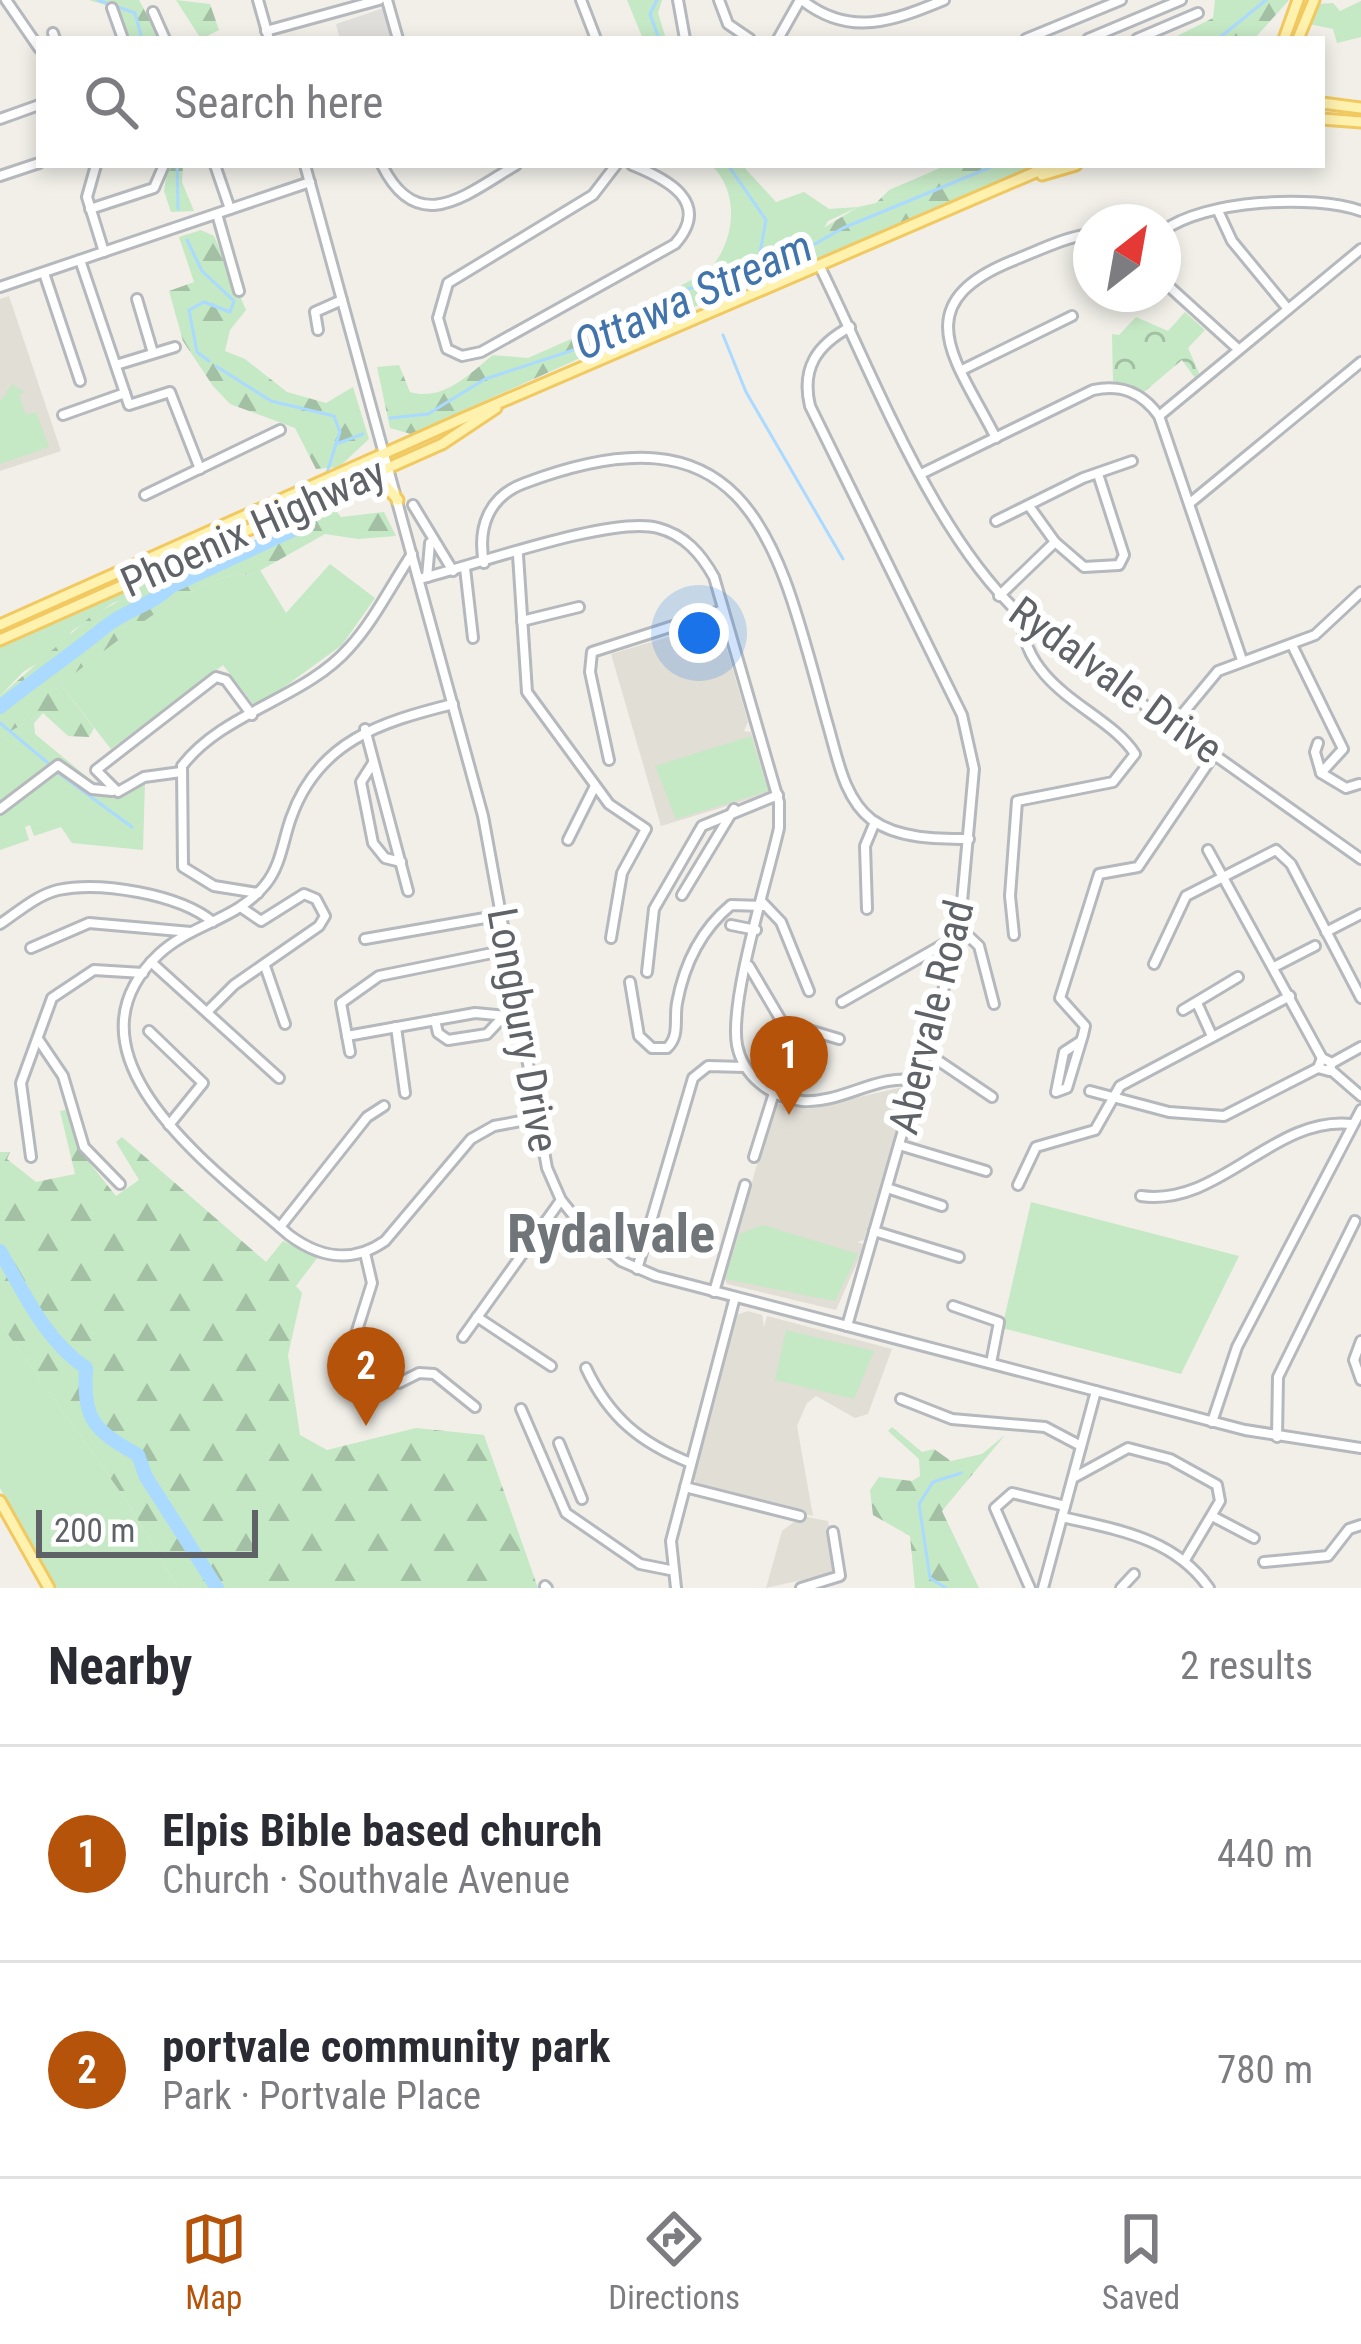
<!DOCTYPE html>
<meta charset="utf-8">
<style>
:root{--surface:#fff;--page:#f7f7f7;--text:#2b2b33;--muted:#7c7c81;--line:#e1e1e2;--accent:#b45309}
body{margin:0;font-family:"Roboto Condensed",sans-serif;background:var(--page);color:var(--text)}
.compass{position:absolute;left:1073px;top:204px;width:108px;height:108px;border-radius:50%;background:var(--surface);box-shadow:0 6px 18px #0003;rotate:31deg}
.scale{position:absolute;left:36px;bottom:30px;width:222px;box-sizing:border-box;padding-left:12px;border:6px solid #5f6368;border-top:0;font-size:33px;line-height:42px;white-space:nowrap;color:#5f6368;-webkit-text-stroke:9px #fff;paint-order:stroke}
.you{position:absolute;left:699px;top:633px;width:42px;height:42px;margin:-30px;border:9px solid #fff;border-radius:50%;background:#1a73e8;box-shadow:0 0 0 18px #1a73e833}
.badge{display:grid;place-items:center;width:78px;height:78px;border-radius:50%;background:var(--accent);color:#fff;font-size:39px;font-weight:700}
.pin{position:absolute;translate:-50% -99px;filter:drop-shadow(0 3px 6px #0008)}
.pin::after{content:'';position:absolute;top:63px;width:42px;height:36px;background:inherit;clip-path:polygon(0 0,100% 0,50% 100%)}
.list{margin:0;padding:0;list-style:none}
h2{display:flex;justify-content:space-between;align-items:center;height:156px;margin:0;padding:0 48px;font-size:51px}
h2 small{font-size:39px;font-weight:400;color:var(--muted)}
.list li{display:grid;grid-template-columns:78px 1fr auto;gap:36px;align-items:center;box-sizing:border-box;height:216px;padding:0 48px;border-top:3px solid var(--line)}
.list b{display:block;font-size:45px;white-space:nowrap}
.list p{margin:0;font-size:39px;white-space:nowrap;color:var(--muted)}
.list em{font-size:39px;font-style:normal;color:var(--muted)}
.icon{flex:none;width:66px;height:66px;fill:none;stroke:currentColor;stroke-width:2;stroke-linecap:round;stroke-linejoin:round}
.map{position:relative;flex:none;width:1361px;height:1588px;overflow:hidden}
.search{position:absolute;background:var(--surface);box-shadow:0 6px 18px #0003;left:36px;right:36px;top:36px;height:132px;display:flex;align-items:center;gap:30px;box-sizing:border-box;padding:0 42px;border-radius:0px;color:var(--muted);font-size:45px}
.sheet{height:588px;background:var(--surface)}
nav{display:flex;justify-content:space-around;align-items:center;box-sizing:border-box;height:168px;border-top:3px solid var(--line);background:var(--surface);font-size:33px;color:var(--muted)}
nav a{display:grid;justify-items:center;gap:6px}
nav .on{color:var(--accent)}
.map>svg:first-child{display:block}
.industrial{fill:#e0deda}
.education{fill:#e1ded6}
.grass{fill:#c5e8c5}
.forest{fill:url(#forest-firs)}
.park{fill:url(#park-crowns)}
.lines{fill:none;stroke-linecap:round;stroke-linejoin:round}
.stream{stroke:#aadaff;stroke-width:3}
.river{stroke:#aadaff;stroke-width:14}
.minor-casing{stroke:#b5b8bc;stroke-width:14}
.major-casing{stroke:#f2c960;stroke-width:15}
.minor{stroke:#fff;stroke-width:8}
.major{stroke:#fff2af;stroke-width:9}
.labels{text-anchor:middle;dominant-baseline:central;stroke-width:12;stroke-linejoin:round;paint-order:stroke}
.street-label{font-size:42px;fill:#5f6368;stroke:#fff}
.water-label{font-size:45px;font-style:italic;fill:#4174aa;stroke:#fff}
.district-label{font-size:54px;font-weight:bold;fill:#70757a;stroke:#fff}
</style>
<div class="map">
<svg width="1361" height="1588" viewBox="0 0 1361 1588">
<defs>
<pattern id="forest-firs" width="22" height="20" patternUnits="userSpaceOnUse" patternTransform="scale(3)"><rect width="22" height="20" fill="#c5e8c5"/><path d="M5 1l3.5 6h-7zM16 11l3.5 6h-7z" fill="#a3c0a4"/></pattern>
<pattern id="park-crowns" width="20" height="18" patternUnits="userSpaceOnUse" patternTransform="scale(3)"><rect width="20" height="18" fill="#c5e8c5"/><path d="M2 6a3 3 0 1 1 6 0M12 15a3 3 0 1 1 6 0" fill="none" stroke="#a3c0a4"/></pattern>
</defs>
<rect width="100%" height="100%" fill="#f1efe8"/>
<polygon class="industrial" points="384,8 392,39 340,39 336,24"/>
<g class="education">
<polygon points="9,296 61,451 0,471 0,299"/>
<polygon points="719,622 748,722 744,731 751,732 770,793 661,826 611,654"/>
<polygon points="903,1087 903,1108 864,1240 857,1242 863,1244 861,1254 836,1310 727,1284 724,1277 773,1110 779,1104 807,1109"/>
<polygon points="748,1311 762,1315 764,1327 767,1316 892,1349 868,1414 855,1418 816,1396 807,1403 797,1426 813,1516 700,1488 693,1478 736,1315"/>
<polygon points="802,1516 828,1521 838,1572 766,1588 782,1531"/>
</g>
<g class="grass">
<polygon points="627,0 662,0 658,13 666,39 643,39"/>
<polygon points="1361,1 1361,37 1337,43 1333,29 1309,24 1317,4 1333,3 1340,11"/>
<path d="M711,165H742L776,202L804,192L829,209L858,207L828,221L814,245L828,255L752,285L754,280L736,269L709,270C735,242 741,193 711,165Z"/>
<polygon points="12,384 24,392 19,395 26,415 36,412 49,447 0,464 0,402"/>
<path d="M330,564L375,598L342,645L265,701L253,704L223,665L111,749L60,684C103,654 202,565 252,575L260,570L286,613Z"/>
<polygon points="167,571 143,593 113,603 72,631 61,649 23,672 0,696 0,647"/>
<polygon points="43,713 34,723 35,734 110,796 120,797 145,781 143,850 72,843 61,827 34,836 30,825 25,827 29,840 0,850 0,737"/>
<polygon points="751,736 768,791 676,819 655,766"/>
<polygon points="1031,1202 1239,1256 1181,1374 1002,1328"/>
<polygon points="763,1225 858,1254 835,1301 725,1279 739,1234"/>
<polygon points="0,1323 128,1503 178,1588 57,1588 0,1488"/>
<polygon points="786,1330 874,1351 854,1399 775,1380"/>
</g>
<g class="forest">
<polygon points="89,0 139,0 160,39 127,39 115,8"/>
<polygon points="176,0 210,4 219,30 201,39"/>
<polygon points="1215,0 1289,0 1254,39 1171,39 1213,18"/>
<polygon points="168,165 183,165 182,182 194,211 171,212 164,191"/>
<polygon points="947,165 1037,165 828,255 814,245 812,235 858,207 876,203 889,190"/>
<polygon points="201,230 214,236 246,310 230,330 225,351 245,359 287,392 326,403 353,387 369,439 339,467 316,469 295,428 230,404 213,386 183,341 169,291 194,282 179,237"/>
<path d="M709,270H744L754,280L411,434L390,428L377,367L399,365L410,392C443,402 469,374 493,355L528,358L637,310Z"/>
<path d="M328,502L341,517L384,512L396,536L358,539L325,534L252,575C202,565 104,654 60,684L94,728L89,737L68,736L43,713L0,737V696L90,617L211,551L223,557Z"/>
<polygon points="66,1110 80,1151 116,1196 139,1180 116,1142 122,1137 266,1262 283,1241 318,1257 296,1286 302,1293 288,1355 300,1435 327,1450 416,1428 484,1435 538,1588 178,1588 128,1503 0,1323 0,1152 10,1152 7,1159 36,1182 75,1174 60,1111"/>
<polygon points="892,1427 922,1452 934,1449 951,1461 982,1454 1005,1435 942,1511 979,1588 915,1588 910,1536 873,1515 870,1490 879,1477 912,1481 920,1476 919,1459 888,1431"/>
</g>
<polygon class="park" points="1185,312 1205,330 1188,348 1199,373 1195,378 1182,360 1144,392 1113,381 1112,334 1119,335 1136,317 1168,331"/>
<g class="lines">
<g class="stream">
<polyline points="98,0 135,13 142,39"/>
<polyline points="657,0 650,14 659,39"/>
<polyline points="1218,39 1266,0"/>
<polyline points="177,165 178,209"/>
<polyline points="728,165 766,220 757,269"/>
<polyline points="187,240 202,271 234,301 230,312 204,302 189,310 197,352 209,361"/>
<polyline points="723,335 746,392 843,559"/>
<polyline points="216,366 271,401 334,416 340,432 336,444"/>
<polyline points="390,418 428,414 485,379 610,338 623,322 683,290 771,269 843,228 996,165"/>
<polyline points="327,473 336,444 363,434"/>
<polyline points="320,491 322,487"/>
<polyline points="304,525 312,508"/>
<polyline points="0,723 48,763"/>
<polyline points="57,772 132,827"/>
<polyline points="946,1588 930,1578 919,1504 933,1482 961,1473"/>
</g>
<g class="river">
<path d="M0,707C35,679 72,654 105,627C125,610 151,606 170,587L304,525"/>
<path d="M0,1251C24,1293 45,1340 86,1368C83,1421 94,1430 138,1455L146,1477L217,1588"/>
</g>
<g class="minor-casing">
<g id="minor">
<polyline points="6,0 39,48"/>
<polyline points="258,0 269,39"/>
<polyline points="387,0 398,39"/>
<polyline points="581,0 596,39"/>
<polyline points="678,0 685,39"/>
<polyline points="719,0 728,24 750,39"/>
<path d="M802,0C850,38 893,21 944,0"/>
<polyline points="112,8 123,39"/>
<polyline points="153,12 165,39"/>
<polyline points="266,31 379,0"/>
<polyline points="53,33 55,39"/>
<polyline points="778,39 800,0"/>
<polyline points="1026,39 1121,0"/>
<polyline points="1088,39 1181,0"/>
<polyline points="1137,39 1198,13"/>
<polyline points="0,119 39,105"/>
<polyline points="96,165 87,197 104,252"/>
<polyline points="215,165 230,209"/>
<polyline points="305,165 483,816 547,1168 561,1200 590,1236 621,1261 656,1276 1245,1430 1361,1448"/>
<path d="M382,165C418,238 467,194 516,165"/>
<path d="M616,165L593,195L448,283L438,318L447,349L462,356L481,352L675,244C712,202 667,179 632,165"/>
<polyline points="0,176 39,163"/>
<polyline points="90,209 154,188 164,165"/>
<polyline points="1219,213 1232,241 1288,309"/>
<polyline points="217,214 239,291"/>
<path d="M1163,231C1204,200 1313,194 1361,211"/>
<polyline points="80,260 129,405 170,392 200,469"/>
<path d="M820,267C875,378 941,557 1040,631L1361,859"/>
<polyline points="44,273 80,381"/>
<polyline points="1163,281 1238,349"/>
<polyline points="0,287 310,182"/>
<polyline points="137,299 153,353"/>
<polyline points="318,330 315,312 342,300"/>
<polyline points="116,365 175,347"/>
<polyline points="962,370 1072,316"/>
<polyline points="63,415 125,393"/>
<polyline points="1159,416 1361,249"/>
<path d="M996,438C957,361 904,305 1012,261C1038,251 1064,237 1091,234"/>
<path d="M923,473L1093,390C1121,384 1142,392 1159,416L1242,660"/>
<polyline points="145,495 280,430"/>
<polyline points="1190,503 1361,362"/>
<polyline points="413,505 453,571"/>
<polyline points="1029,506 1055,542 1084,567 1119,565 1124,555 1098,474"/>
<polyline points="996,521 1083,478 1132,461"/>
<polyline points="518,555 527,692 609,804 646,829 622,873 611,938"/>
<path d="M484,563C477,527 489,496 525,483C753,397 778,544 827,722C837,755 843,798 872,820C899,839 937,839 969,839"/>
<polyline points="465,568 473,638"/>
<polyline points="427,577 430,543"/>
<path d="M419,579C473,566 612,515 658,528C685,535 701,554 714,577L779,802V828C768,878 729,1000 737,1045C743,1076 771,1098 802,1101C842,1104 879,1072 919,1081"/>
<polyline points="999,596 1055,542"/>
<polyline points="522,621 579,607"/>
<polyline points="1293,647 1343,749 1321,773"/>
<path d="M453,704C381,722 318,741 291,818C283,840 281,866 265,885C237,920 191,924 159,954C51,1056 219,1173 289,1235C320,1258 352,1264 385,1241L471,1139L494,1126L537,1118"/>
<polyline points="1174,724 1218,671 1315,635 1361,592"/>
<polyline points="365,729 408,891"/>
<polyline points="1318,743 1315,752 1321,773 1346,788 1359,784"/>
<polyline points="609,760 590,672 592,652 723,610"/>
<polyline points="373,763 361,782 373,843 385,858 401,862"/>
<polyline points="181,772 144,777 118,792 96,770 216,677 226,680 252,715"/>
<polyline points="0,809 58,765 92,789 112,791"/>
<polyline points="568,840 595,786"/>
<polyline points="1208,850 1322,1058"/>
<path d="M258,893L214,886L183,867L182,766C223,712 304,699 349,648C374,621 392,584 412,554"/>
<polyline points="682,895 734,809"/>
<polyline points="762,902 781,922 809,991"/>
<polyline points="867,909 865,846 875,822"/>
<path d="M0,924C18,912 37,895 58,890C100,881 179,894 213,922"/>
<polyline points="731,925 756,930"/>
<polyline points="960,928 979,946 994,1004"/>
<polyline points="1326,932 1361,914"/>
<path d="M1014,935L1010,896L1017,801L1113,782L1135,754C1107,710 1026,692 1021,618"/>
<polyline points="365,939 502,915"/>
<polyline points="31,948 89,923 191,932"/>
<polyline points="151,962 279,1078"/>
<polyline points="1154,964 1186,896 1276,850 1291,864 1361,998"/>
<polyline points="265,966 285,1024"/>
<polyline points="749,966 782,1022 839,1039"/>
<polyline points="1274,967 1315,946"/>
<polyline points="647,972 654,909 702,826 778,795"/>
<path d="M630,982L639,1036L652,1048H667C680,1036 674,1020 677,1003C684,965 701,930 731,905L762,906"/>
<polyline points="842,1002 958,936"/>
<polyline points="1197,1003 1212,1036"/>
<polyline points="1183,1010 1238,977"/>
<polyline points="207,1012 234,985 319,926 325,916 316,899 304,894 261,921 242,908"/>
<polyline points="435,1020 438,1033 448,1040 487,1034 501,1019"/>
<polyline points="396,1027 405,1093"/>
<polyline points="149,1031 203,1083 169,1125"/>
<polyline points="347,1036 475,1013 519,1017"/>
<polyline points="38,1039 63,1076 84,1147 120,1184"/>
<polyline points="1081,1041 1064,1052 1056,1092 1067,1088 1083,1035 1085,1026 1060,998 1099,874 1138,867 1215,753"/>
<polyline points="350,1052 341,1003 379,976 507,950"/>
<polyline points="927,1053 992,1097"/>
<polyline points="1332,1063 1322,1058 1318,1068 1329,1071 1332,1063 1361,1047"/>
<polyline points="1331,1070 1361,1096"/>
<polyline points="1090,1091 1169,1112 1224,1116 1318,1068"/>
<polyline points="899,1145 986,1171"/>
<polyline points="31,1157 21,1083 52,998 94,970 143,973"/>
<polyline points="754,1157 774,1093"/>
<polyline points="1018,1185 1036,1147 1095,1130 1120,1086 1290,996"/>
<polyline points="887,1188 942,1206"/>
<path d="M1141,1196C1220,1207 1273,1116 1351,1124"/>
<polyline points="280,1227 367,1117 384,1106"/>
<polyline points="874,1231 959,1257"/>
<polyline points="365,1253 372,1283 348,1359 350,1370 399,1383 419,1373 434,1374 475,1407"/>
<polyline points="637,1269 693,1078 708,1066 745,1067"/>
<polyline points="714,1292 745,1185"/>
<polyline points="953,1306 999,1322 991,1363"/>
<polyline points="477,1317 551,1366"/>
<path d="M847,1326L959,935L974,769L962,715L810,406C801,368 817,345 850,327"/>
<polyline points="463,1337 561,1200"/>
<polyline points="1361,1341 1354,1360 1361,1380"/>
<path d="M586,1368C609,1417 640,1443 691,1463"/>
<polyline points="901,1399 952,1419 1045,1427 1081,1446"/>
<polyline points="521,1409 566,1513 640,1564 670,1570"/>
<polyline points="1212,1422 1237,1347 1361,1110"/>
<polyline points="1277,1437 1278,1377 1355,1221"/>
<polyline points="559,1443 582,1499"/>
<polyline points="1073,1478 1128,1448 1170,1459 1217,1485 1220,1501 1185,1560"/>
<polyline points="685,1487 800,1516"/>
<polyline points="1212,1516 1254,1538"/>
<path d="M1062,1517C1118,1530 1174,1538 1209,1588"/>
<polyline points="1264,1562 1328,1556 1349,1529 1361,1525"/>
<polyline points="545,1586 547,1588"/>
<polyline points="676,1588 671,1541 735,1297"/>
<polyline points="801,1588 840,1576 833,1532"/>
<polyline points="1030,1588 995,1508 1012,1493 1065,1506"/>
<polyline points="1043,1588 1096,1391"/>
<polyline points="1121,1588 1134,1574"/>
</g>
</g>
<g class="major-casing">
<g id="major">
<polyline points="1284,39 1298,0"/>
<polyline points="1298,39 1314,0"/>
<polyline points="1322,103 1361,108"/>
<polyline points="1322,119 1361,122"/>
<polyline points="1042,175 1076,165"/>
<polyline points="363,480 386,486 398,500"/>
<polyline points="0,625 457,421 1052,165"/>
<polyline points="0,640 442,444 496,408"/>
<polyline points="0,1501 49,1588"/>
</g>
</g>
<use href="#minor" class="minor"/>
<use href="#major" class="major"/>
</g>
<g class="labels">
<g class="street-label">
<text transform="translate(253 527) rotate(-24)">Phoenix Highway</text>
<text transform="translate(1116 680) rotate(36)">Rydalvale Drive</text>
<text transform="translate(931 1017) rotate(-76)">Abervale Road</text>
<text transform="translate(523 1030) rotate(80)">Longbury Drive</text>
</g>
<g class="water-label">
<text transform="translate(693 295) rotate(-24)">Ottawa Stream</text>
</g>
<g class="district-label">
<text x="611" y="1233">Rydalvale</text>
</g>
</g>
</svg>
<svg class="compass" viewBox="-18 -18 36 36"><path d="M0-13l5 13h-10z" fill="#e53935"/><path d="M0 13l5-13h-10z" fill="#7c7c81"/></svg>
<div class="scale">200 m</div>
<div class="you"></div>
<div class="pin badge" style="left:789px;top:1115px">1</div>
<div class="pin badge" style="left:366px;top:1426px">2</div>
<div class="search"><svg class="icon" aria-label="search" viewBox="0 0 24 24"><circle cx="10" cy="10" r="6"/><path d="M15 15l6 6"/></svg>Search here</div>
</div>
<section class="sheet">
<h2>Nearby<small>2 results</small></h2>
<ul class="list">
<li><span class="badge">1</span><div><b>Elpis Bible based church</b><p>Church · Southvale Avenue</p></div><em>440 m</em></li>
<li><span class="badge">2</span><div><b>portvale community park</b><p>Park · Portvale Place</p></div><em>780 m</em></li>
</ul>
</section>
<nav>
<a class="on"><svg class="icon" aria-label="map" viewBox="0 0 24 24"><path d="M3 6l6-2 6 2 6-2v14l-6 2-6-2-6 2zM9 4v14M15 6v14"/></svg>Map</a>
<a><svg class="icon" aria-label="directions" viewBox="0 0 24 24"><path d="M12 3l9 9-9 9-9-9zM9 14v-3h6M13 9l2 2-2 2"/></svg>Directions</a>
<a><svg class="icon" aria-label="saved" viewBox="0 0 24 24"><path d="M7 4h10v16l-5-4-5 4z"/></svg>Saved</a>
</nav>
